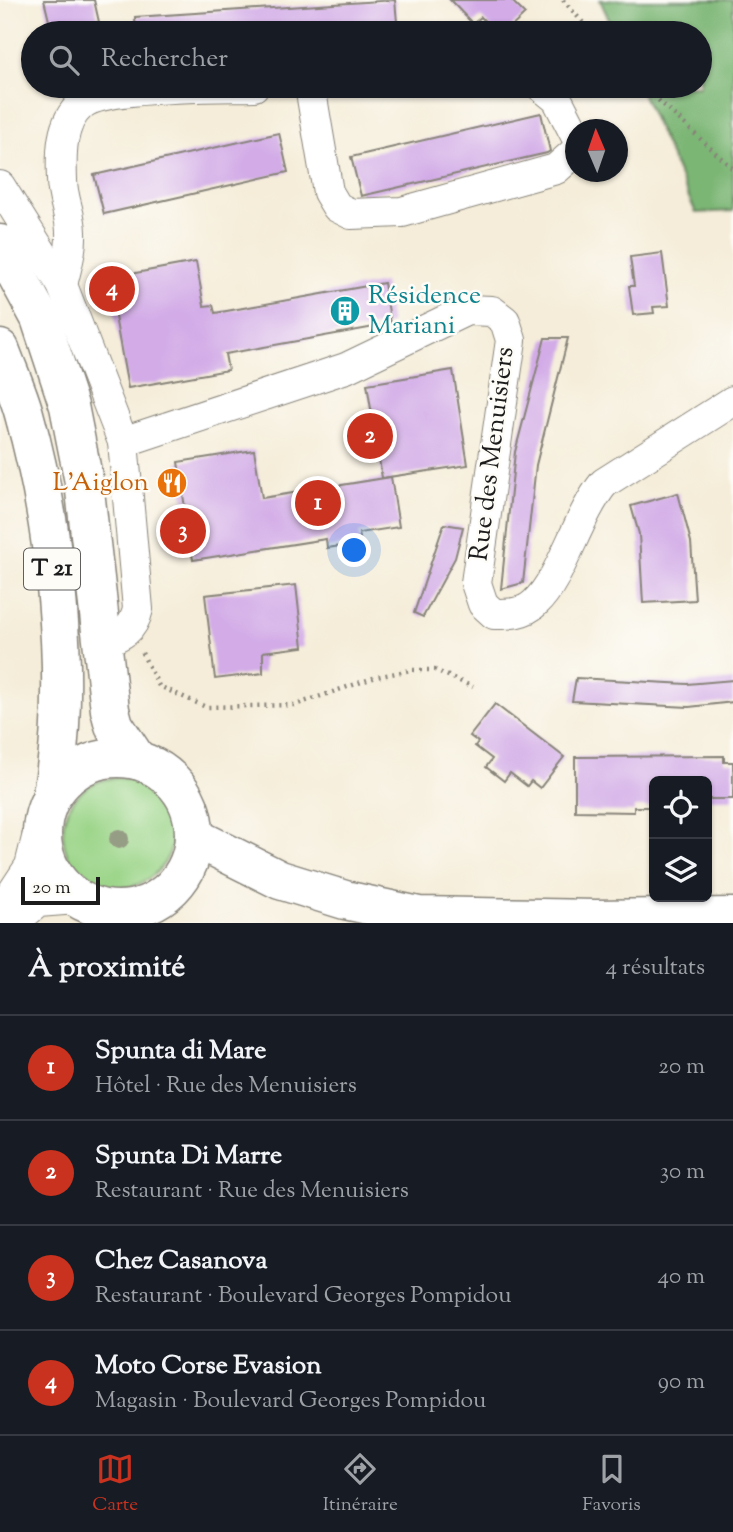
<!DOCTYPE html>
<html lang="fr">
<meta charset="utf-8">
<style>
:root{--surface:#171b24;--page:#242831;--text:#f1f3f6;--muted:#9ea1a6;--line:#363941;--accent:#c8321e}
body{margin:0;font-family:"Sorts Mill Goudy",serif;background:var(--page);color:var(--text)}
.controls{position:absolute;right:21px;bottom:21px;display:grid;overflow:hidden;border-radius:10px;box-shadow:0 2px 5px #0004}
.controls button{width:63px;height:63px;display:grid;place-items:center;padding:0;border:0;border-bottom:2px solid var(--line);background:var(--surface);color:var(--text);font:35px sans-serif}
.compass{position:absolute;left:565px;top:119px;width:63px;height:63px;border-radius:50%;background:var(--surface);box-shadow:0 2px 5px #0004;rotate:358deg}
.scale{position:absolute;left:21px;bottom:18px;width:79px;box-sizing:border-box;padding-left:7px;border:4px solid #1c1c1c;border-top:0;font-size:19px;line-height:24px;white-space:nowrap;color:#1c1c1c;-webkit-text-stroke:5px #fdfcf7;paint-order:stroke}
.you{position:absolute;left:355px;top:551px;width:24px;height:24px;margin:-18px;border:5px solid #fff;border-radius:50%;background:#1a73e8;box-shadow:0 0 0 10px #1a73e833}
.badge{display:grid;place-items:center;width:46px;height:46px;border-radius:50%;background:var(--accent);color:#fff;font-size:23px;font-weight:700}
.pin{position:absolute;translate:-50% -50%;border:4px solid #fff;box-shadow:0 2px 7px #0006}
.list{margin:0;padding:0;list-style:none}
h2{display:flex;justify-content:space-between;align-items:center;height:91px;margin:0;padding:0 28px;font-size:30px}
h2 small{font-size:23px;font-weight:400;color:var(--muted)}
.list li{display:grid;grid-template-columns:46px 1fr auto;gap:21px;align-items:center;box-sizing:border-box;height:105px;padding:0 28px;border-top:2px solid var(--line)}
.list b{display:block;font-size:26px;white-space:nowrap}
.list p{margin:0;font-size:23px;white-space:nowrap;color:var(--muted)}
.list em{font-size:23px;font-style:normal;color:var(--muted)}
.icon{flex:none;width:38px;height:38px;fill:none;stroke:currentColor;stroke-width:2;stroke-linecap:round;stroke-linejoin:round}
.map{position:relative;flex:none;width:733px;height:923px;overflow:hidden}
.search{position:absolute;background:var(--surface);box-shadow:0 2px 5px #0004;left:21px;right:21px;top:21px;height:77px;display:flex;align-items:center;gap:18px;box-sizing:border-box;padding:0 24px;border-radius:38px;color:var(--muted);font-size:26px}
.sheet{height:511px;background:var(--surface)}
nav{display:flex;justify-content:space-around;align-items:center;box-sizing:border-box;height:98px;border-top:2px solid var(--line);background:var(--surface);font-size:19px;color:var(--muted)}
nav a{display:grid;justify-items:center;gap:4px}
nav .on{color:var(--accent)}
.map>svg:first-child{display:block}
.green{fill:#9ad487;stroke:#5b7852;stroke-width:2}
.forest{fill:#7bb674;stroke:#4c6948;stroke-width:2}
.building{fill:#d2abe7}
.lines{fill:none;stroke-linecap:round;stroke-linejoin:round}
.street-casing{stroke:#88847a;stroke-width:32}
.primary-casing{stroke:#88847a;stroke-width:41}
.path{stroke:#88847a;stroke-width:4.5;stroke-dasharray:2 5;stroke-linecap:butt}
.street{stroke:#fff;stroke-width:30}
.primary{stroke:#fff;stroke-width:38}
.tree{fill:#969d85}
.labels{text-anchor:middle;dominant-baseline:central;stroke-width:5;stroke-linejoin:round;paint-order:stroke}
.shield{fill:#fdfcf7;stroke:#605f5e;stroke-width:2}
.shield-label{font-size:24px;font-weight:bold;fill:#1c1c1c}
.culture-label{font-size:26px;fill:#0d838f;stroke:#fdfcf7;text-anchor:start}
.street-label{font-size:26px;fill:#1c1c1c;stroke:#fdfcf7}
.food-label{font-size:26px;fill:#c56008;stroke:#fdfcf7;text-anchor:end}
</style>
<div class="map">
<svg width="733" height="923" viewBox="0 0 733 923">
<rect width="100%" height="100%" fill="#fdfcf7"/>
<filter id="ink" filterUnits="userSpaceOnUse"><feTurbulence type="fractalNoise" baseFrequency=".0143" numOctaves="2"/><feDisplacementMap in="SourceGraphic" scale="14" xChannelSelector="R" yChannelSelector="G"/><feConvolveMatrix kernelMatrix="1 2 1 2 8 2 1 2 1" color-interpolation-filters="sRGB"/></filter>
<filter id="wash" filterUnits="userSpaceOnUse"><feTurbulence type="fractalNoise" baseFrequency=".00686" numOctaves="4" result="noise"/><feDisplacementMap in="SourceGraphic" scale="28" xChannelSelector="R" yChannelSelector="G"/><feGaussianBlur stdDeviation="1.57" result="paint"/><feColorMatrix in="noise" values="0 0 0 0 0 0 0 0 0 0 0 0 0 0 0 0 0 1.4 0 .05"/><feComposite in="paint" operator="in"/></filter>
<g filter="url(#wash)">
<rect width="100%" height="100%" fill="#f5edd9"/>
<circle class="green" cx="118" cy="833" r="55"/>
<polygon class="forest" points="600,0 733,0 733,211 696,213 639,86 700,86 700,33 615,33"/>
<g id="blocks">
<g class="building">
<polygon points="44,0 94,0 99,22 81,26 83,33 52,33"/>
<polygon points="395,0 398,33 136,33 135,17"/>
<polygon points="450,0 511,0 525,14 505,33 496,33 481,17 473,24"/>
<polygon points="541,113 550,151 547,153 361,196 351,157"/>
<polygon points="279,133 288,172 104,214 94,175"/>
<polygon points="662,253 669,306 653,307 654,313 633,315 629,286 634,286 630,257"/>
<polygon points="196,262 204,306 213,305 215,313 384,283 391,324 225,354 228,370 128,388 108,278"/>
<polygon points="545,338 568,338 536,465 523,583 501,589 515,452"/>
<polygon points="453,370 468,465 382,478 367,384"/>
<polygon points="254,450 262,498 391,477 399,527 359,533 361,543 327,548 326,539 193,560 178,462"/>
<polygon points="678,493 691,542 695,600 643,603 639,534 631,506"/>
<polygon points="444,524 463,527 455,558 423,617 414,613"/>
<polygon points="296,585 303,647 263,652 263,673 215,679 205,595"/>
<polygon points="576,678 687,684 733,680 733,702 689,707 572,701"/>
<polygon points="495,704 564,757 540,788 531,781 527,786 510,773 504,781 486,767 492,759 475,746 478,742 470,736"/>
<polygon points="724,756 724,762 733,762 733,799 707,799 707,781 654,781 654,807 634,807 634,812 575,811 575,757"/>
</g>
</g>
</g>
<g filter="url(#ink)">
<use href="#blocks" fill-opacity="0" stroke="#88847a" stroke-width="2"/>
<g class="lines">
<g class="street-casing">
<g id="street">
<polyline points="310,86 328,192 337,207 351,214 402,212 556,169 576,151"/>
<polyline points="541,86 557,99 576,136"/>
<path d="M0,186L62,285L123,442L138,609C133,631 122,635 102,643"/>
<path d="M62,285C66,268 72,250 71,232C71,215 62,198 62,180C61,155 60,123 81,105C104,85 220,87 254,86"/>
<path d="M123,442L346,368L467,310L492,311L505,321L511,340L476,583L483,604L494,614C508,614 524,614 535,603C562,578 577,516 604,483L733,401"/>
<polyline points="0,922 7,901 30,866 42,818"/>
<polyline points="13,923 38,902 77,899"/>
</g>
</g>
<g class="primary-casing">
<g id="primary">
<polyline points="0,244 40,318 69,406 84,482 110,710 114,725 137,760"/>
<path d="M0,349C8,371 18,392 24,414C55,525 73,681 52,794"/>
<circle cx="118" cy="834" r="76"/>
<polyline points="194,837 280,880 345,900 419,916 596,919 733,917"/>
</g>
</g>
<g class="path">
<polyline points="563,0 592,33"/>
<polyline points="643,86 733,169"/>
<polyline points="142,653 159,686 206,707 295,705 376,677 411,670 435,670 473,687"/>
</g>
<use href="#street" class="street"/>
<use href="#primary" class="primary"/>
</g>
<circle class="tree" cx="119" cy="839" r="10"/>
</g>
<defs>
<g id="building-disc" transform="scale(1.575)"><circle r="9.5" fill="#0f9aa8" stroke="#fdfcf7"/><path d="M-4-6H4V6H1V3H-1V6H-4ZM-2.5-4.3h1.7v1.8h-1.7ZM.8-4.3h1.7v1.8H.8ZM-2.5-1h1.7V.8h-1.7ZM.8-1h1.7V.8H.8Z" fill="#fff"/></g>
<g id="restaurant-disc" transform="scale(1.575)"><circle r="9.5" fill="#e8710a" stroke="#fdfcf7"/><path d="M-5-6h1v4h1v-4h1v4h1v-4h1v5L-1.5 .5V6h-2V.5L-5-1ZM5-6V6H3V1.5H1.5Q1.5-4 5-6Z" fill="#fff"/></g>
</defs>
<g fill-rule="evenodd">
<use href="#building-disc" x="345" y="311"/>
<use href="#restaurant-disc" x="172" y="483"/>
</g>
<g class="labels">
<rect class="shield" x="24" y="548.5" width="56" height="41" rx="5"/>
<g class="shield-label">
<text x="52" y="569">T 21</text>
</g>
<g class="culture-label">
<text x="368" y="296">Résidence<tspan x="368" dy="30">Mariani</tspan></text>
</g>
<g class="street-label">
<text transform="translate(493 454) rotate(-83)">Rue des Menuisiers</text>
</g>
<g class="food-label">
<text x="149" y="483">L'Aiglon</text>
</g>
</g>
</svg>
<div class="controls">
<button><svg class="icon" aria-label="locate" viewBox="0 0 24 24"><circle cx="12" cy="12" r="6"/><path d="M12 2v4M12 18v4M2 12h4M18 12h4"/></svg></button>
<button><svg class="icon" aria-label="layers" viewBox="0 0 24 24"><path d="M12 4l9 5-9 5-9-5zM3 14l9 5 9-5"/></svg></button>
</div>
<svg class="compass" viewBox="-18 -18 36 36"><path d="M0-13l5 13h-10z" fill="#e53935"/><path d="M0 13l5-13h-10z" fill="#9ea1a6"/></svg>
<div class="scale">20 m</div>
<div class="you"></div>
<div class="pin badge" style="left:318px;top:503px">1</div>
<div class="pin badge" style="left:370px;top:436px">2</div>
<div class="pin badge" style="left:183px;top:531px">3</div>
<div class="pin badge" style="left:112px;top:289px">4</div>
<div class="search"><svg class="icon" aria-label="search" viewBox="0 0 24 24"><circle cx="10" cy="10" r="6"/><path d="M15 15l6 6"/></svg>Rechercher</div>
</div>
<section class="sheet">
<h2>À proximité<small>4 résultats</small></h2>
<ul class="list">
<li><span class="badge">1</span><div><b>Spunta di Mare</b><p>Hôtel · Rue des Menuisiers</p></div><em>20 m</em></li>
<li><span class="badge">2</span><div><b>Spunta Di Marre</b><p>Restaurant · Rue des Menuisiers</p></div><em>30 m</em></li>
<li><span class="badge">3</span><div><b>Chez Casanova</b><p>Restaurant · Boulevard Georges Pompidou</p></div><em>40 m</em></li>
<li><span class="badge">4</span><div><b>Moto Corse Evasion</b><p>Magasin · Boulevard Georges Pompidou</p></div><em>90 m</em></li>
</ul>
</section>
<nav>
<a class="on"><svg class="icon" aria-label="map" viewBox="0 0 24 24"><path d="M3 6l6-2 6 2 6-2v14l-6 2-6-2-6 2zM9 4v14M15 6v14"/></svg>Carte</a>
<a><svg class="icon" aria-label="directions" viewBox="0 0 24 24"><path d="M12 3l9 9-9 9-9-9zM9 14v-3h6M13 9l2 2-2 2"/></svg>Itinéraire</a>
<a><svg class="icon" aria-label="saved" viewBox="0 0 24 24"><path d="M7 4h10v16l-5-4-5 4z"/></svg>Favoris</a>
</nav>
